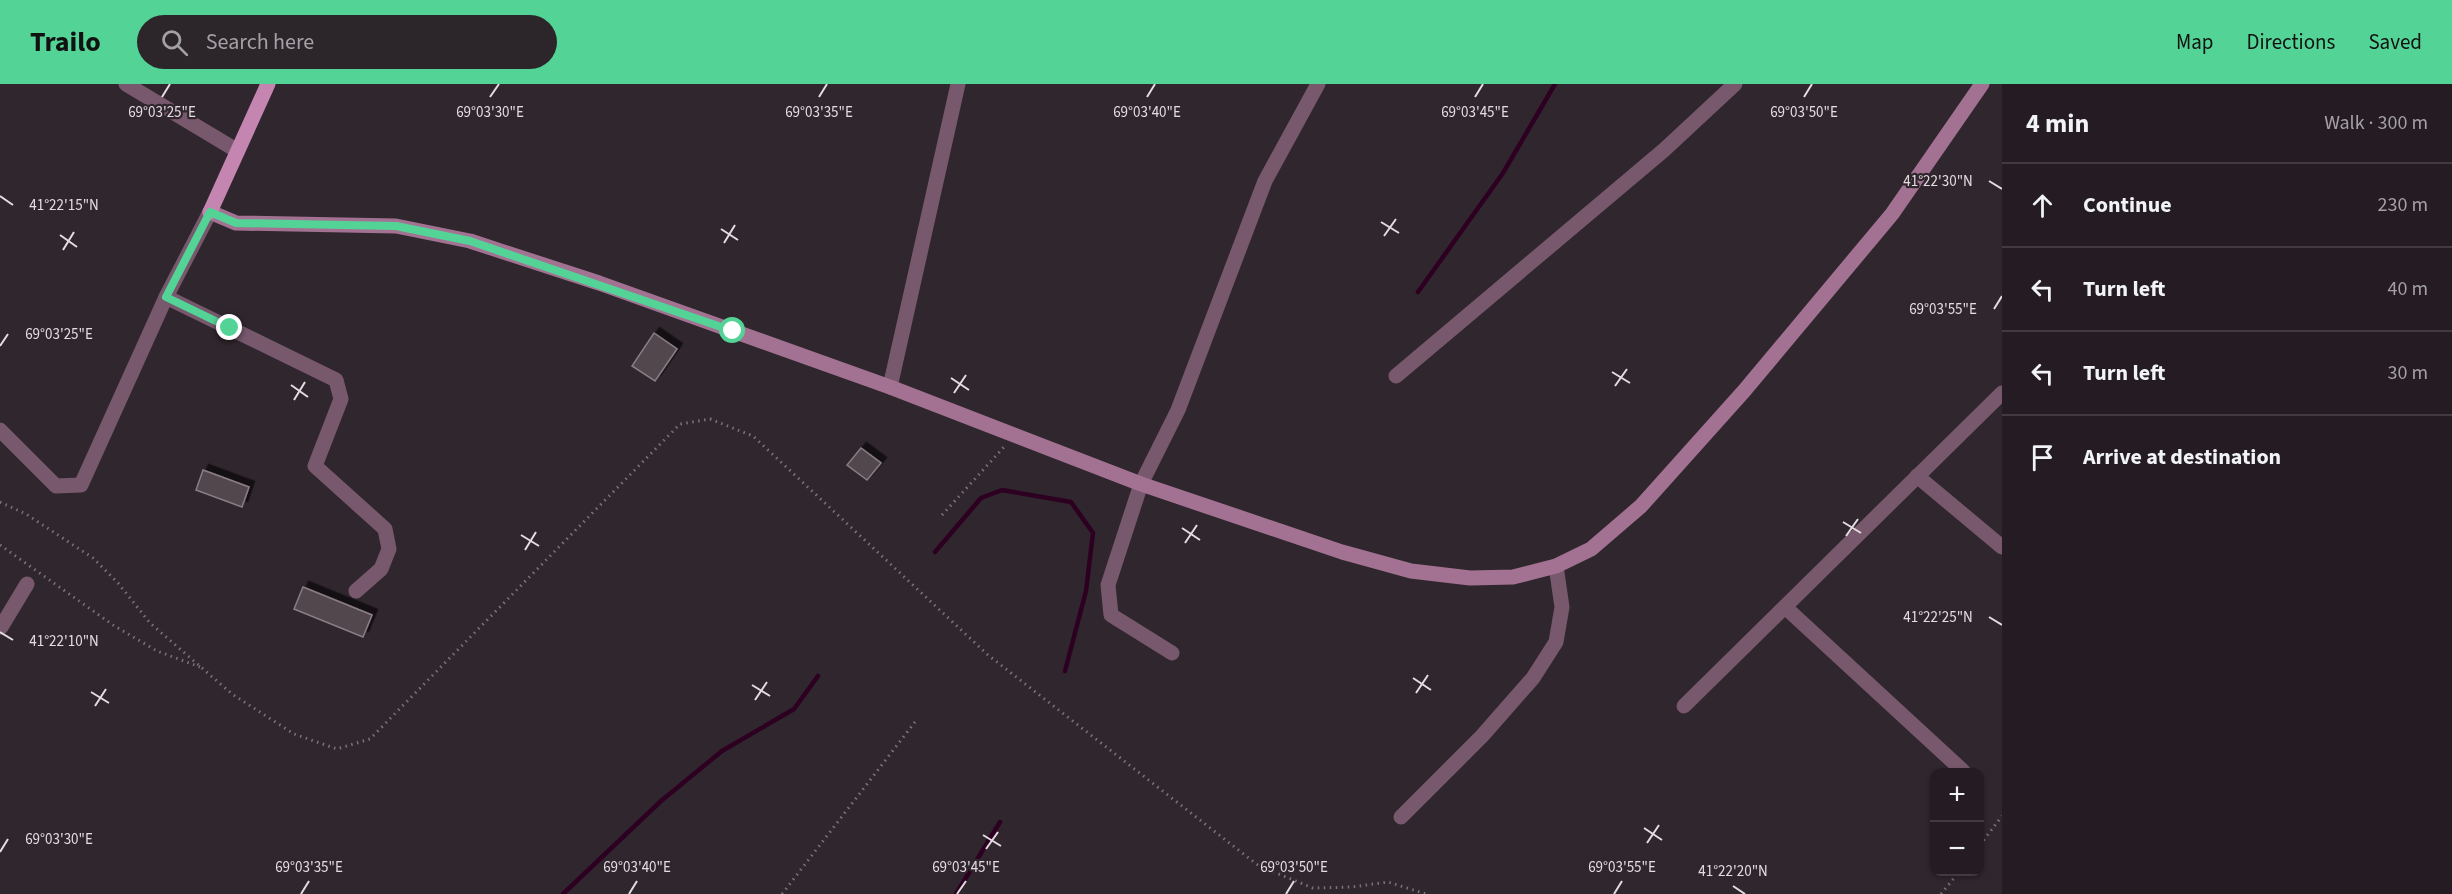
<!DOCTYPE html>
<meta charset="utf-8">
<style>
:root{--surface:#241c22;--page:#2c252a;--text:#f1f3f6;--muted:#a3a1a5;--line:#413a40;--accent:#53d396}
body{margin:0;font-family:"Source Sans 3",sans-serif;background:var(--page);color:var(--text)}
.controls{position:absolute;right:18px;bottom:18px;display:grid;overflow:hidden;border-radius:12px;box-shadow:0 2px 4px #0004}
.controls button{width:54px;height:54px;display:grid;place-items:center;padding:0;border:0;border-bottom:2px solid var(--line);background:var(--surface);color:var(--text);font:30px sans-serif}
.stop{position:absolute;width:18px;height:18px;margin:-14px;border:4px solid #53d396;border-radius:50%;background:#fff}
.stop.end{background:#53d396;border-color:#fff;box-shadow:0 2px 6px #0008}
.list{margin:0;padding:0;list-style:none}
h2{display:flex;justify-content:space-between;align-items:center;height:78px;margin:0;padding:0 24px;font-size:26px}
h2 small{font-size:20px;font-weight:400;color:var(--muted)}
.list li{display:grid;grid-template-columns:39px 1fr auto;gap:18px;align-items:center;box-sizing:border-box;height:84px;padding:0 24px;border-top:2px solid var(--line)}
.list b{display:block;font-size:22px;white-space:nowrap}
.list em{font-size:20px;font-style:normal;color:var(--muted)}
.icon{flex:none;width:33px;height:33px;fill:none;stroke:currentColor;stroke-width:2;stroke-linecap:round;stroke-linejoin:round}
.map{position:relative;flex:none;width:2002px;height:810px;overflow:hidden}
header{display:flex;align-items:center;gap:36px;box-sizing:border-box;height:84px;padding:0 30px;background:var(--accent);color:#111}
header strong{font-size:28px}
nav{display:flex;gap:33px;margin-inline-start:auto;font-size:21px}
.search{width:420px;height:54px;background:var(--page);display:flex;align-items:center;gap:15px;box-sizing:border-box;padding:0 21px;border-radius:33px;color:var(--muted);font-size:22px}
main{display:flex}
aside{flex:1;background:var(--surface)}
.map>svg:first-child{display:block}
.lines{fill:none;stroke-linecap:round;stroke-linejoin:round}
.stream{stroke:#2d0022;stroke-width:4.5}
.building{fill:#51464d;stroke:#8a7d85;stroke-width:1.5;filter:url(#shadow)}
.path{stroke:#7b7378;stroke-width:3;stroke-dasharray:1.5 4.5;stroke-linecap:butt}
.minor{stroke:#77586d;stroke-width:15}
.secondary{stroke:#a37293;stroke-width:15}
.primary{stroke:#c485b0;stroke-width:15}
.route{stroke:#53d396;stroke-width:8}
.ticks{fill:none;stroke:#e3dce0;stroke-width:2}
.ticks-label{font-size:15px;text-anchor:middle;fill:#e3dce0;stroke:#30262d;stroke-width:4.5;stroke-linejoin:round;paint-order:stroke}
</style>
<header>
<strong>Trailo</strong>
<div class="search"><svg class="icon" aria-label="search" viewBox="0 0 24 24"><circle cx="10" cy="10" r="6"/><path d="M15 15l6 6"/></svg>Search here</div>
<nav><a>Map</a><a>Directions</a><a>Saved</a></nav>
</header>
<main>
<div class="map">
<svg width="2002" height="810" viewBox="0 0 2002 810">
<defs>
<filter id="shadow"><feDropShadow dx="5.5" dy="-5.5" stdDeviation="0" flood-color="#0009"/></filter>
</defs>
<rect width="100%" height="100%" fill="#30262d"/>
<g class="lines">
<g class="stream">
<polyline points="1418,208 1503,89 1555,0"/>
<polyline points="935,468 981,414 1002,406 1071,418 1093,449 1086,507 1065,587"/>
<polyline points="563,810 661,717 722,667 794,625 818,592"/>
<polyline points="956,810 1000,738"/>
</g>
</g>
<g class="building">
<polygon points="654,249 677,265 655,297 632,282"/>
<polygon points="861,364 881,379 867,396 847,381"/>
<polygon points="203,386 249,403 242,423 196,406"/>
<polygon points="303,503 372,531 363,553 294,525"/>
</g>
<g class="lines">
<g class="path">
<polyline points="0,418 26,430 93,474 118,499 150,539 232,610 294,650 337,665 370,655 680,340 710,335 753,352 988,571 1259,782 1313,804 1352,803 1388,798 1426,810"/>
<polyline points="942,431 1004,363"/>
<polyline points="0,461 113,541 157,567 200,583"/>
<polyline points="1980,761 2002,732"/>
<polyline points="782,810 915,638"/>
<polyline points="1941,810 1959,788"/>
</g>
<g class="minor">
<polyline points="126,0 236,66"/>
<polyline points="166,213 336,296 341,315 315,382 385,445 389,465 381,485 356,507"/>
<polyline points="1396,292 1664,66 1735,0"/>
<polyline points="890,303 958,0"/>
<polyline points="0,346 56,402 81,401 166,213 210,128"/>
<polyline points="1917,392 2002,463"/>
<polyline points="1785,523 1963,687"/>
<polyline points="1,543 27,500"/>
<polyline points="1172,569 1111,531 1108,501 1141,400 1178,326 1265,97 1318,0"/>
<polyline points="1684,622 2002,309"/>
<polyline points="1401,733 1482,652 1533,594 1556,558 1562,523 1556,482"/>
</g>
<polyline class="secondary" points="210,128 236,139 396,142 470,157 599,199 890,303 1141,400 1342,468 1411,487 1470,494 1513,493 1556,482 1591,465 1641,422 1744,307 1892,130 1982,0"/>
<polyline class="primary" points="210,128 268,0"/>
</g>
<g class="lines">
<polyline class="route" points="230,244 166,213 210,128 236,139 396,142 470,157 733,247"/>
</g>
<path class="ticks" d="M162,13L170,0M490,13L499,0M819,13L827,0M1147,13L1155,0M1475,13L1483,0M1804,13L1812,0M1989,97L2002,105M0,112L13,121M1381,138L1399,149M721,145L738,156M60,151L77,163M1384,152L1396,135M724,159L735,141M63,166L74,148M1994,225L2002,212M0,262L8,250M1612,288L1630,299M951,294L969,306M291,301L308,313M1615,302L1627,285M954,309L966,291M294,316L305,298M1843,438L1861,449M1182,444L1200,456M521,451L539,462M1846,452L1858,435M1185,459L1197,441M525,466L536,448M1989,533L2002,541M0,548L13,556M1413,594L1431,606M752,601L770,612M91,608L109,619M1416,609L1428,591M755,616L767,598M95,622L106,605M1644,744L1662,756M983,751L1001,762M1647,759L1659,741M986,765L998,748M0,768L8,755M1733,802L1745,810M301,810L309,797M629,810L637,797M957,810L966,797M1286,810L1294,797M1614,810L1622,797"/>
<g class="ticks-label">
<text x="490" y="33">69°03'30"E</text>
<text x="162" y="33">69°03'25"E</text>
<text x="819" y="33">69°03'35"E</text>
<text x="1147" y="33">69°03'40"E</text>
<text x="1475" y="33">69°03'45"E</text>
<text x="1804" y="33">69°03'50"E</text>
<text x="1938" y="102">41°22'30"N</text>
<text x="64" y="126">41°22'15"N</text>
<text x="1943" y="230">69°03'55"E</text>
<text x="59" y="255">69°03'25"E</text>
<text x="1938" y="538">41°22'25"N</text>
<text x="64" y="562">41°22'10"N</text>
<text x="59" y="760">69°03'30"E</text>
<text x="309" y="788">69°03'35"E</text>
<text x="637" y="788">69°03'40"E</text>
<text x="966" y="788">69°03'45"E</text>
<text x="1294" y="788">69°03'50"E</text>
<text x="1622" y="788">69°03'55"E</text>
<text x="1733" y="792">41°22'20"N</text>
</g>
</svg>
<div class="controls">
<button>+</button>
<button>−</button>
</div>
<div class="stop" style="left:733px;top:247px"></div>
<div class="stop end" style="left:230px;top:244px"></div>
</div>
<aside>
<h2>4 min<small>Walk · 300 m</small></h2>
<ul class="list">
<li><svg class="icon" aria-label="ahead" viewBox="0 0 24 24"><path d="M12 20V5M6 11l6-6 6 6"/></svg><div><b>Continue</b></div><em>230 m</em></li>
<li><svg class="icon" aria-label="left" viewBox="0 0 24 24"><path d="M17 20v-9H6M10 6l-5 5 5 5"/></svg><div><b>Turn left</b></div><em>40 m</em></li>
<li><svg class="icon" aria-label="left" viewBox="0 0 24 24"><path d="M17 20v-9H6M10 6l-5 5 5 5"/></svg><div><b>Turn left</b></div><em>30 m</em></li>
<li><svg class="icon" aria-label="arrive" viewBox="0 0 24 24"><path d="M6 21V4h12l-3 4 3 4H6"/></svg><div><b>Arrive at destination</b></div></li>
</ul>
</aside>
</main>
